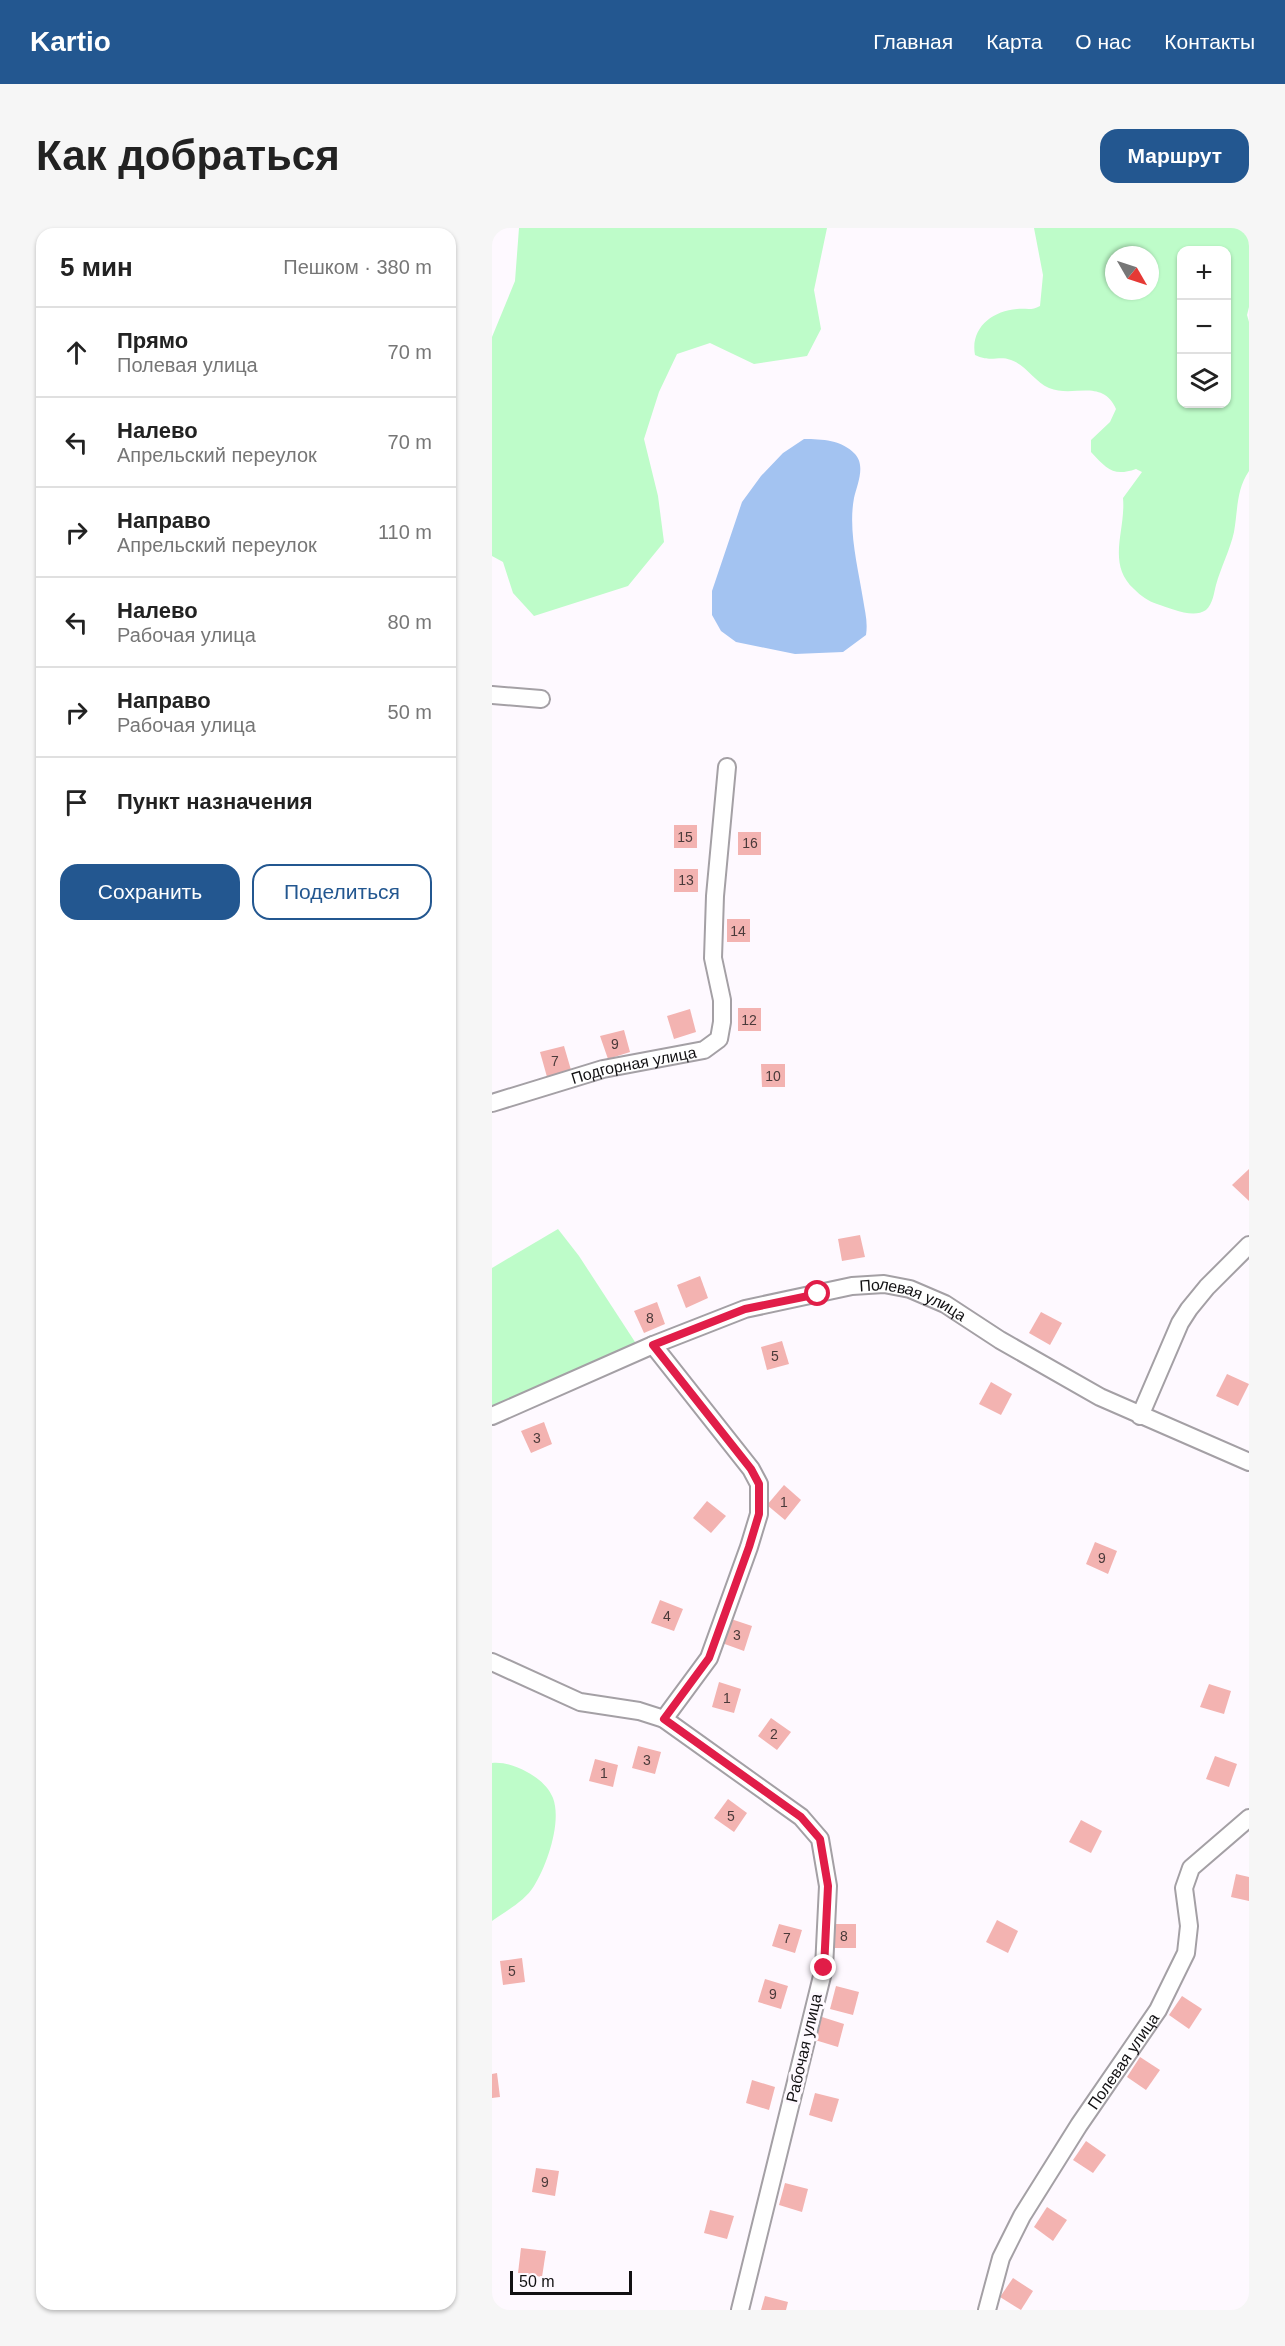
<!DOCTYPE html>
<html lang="ru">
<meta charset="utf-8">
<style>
:root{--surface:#fff;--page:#f6f6f6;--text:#222;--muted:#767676;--line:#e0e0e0;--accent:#235790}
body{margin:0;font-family:Arial,sans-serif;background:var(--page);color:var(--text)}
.controls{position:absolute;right:18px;top:18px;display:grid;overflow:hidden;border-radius:12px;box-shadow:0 2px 4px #0004}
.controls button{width:54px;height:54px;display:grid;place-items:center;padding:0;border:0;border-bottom:2px solid var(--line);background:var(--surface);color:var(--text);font:30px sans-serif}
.compass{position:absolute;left:613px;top:18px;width:54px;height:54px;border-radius:50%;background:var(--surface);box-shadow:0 2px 4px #0004;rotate:129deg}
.scale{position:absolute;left:18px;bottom:15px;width:122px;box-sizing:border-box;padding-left:6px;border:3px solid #121113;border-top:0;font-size:16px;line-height:21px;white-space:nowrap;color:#121113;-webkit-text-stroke:4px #fef9ff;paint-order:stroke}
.stop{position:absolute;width:18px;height:18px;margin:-14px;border:4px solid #e11d48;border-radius:50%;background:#fff}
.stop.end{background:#e11d48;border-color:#fff;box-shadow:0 2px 6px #0008}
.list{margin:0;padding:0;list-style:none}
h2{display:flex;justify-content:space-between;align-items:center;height:78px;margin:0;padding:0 24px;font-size:26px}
h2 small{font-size:20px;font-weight:400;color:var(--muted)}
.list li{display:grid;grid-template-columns:39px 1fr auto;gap:18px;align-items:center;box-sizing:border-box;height:90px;padding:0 24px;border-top:2px solid var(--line)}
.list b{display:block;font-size:22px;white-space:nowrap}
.list p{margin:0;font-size:20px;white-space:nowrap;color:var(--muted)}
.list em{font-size:20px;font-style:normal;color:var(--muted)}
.actions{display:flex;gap:12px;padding:18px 24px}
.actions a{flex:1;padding:14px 0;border:2px solid var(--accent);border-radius:18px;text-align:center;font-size:21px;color:var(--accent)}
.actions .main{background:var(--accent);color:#fff}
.icon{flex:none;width:33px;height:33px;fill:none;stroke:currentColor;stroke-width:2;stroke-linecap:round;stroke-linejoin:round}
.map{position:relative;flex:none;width:757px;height:2082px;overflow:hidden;border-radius:18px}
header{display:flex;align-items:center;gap:36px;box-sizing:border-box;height:84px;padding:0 30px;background:var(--accent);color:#fff}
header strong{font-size:28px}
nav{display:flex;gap:33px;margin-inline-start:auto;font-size:21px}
.intro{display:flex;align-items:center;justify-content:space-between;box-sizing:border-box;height:144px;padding:0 36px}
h1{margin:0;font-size:42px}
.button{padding:15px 27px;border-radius:18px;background:var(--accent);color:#fff;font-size:21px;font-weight:700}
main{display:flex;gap:36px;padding:0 36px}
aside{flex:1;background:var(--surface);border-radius:18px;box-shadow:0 2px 4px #0004}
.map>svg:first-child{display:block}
.green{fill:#befcc9;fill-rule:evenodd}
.water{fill:#a3c3f1}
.building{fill:#f3b3b1}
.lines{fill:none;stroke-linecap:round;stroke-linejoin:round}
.minor-casing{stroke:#a4a0a5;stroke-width:20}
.minor{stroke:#fff;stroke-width:16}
.route{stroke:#e11d48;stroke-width:8}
.labels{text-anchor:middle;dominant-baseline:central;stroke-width:6;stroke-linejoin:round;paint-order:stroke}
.number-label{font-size:14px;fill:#4a3a3a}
.street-label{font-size:16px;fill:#121113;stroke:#fef9ff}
</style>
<header>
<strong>Kartio</strong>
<nav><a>Главная</a><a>Карта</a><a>О нас</a><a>Контакты</a></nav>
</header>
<div class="intro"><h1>Как добраться</h1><a class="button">Маршрут</a></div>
<main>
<aside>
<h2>5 мин<small>Пешком · 380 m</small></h2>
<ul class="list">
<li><svg class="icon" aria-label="ahead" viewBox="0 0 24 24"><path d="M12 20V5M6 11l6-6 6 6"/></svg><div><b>Прямо</b><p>Полевая улица</p></div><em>70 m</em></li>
<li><svg class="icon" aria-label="left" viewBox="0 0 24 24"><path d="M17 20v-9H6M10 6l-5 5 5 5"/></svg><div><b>Налево</b><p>Апрельский переулок</p></div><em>70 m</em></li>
<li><svg class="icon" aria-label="right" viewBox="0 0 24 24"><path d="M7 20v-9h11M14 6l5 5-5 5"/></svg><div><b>Направо</b><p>Апрельский переулок</p></div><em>110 m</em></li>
<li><svg class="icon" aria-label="left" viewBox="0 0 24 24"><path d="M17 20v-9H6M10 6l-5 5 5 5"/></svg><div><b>Налево</b><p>Рабочая улица</p></div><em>80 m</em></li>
<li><svg class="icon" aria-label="right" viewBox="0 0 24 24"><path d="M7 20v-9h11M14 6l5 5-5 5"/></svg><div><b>Направо</b><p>Рабочая улица</p></div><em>50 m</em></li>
<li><svg class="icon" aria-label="arrive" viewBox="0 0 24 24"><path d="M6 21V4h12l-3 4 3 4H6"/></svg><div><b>Пункт назначения</b></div></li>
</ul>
<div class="actions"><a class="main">Сохранить</a><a>Поделиться</a></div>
</aside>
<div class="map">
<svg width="757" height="2082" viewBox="0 0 757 2082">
<rect width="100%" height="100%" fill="#fef9ff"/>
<g class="green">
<polygon points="27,0 335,0 322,62 329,101 315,128 262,136 218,115 185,126 167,164 152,211 166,268 172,314 136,358 42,388 21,365 11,334 0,328 0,109 23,53"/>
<path d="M542,0H757V79L755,87L757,94V243C744,262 746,282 742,304C738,322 729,339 724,357C722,364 721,376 714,382C701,391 678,380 665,376C656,373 649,368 642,361C614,335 634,303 631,270L650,244L644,241C621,249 615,241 599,224V212L618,194L624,181C610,150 581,170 557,160C543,154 534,137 519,132C506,127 500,135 483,127C478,100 500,83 525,81C535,80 539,83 548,78L551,47ZM734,22V176H690V22ZM622,27H658V63H622Z"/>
<polygon points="66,1001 87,1028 145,1117 0,1180 0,1040"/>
<path d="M0,1535C13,1534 24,1538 35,1544C46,1550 56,1558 61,1570C70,1594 55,1637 42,1658C33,1673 14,1683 0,1693Z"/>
</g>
<path class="water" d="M312,211C330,211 350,212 363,226C374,238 365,257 362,270C356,302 366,339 371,371C373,384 376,394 374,407L351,424L303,426L244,414L229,403L220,387V363L250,274L269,248L291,225Z"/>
<g class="building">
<rect x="182" y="597" width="23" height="23"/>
<rect x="246" y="604" width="23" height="23"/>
<rect x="182" y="641" width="24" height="23"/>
<rect x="235" y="691" width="23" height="23"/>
<rect x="246" y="780" width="23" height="23"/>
<polygon points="198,781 204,804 182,811 175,788"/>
<polygon points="132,802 138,824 116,831 108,808"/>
<polygon points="72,818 79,842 55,849 48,824"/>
<polygon points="269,836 293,836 293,859 270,859"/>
<polygon points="757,941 757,973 740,957"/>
<polygon points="368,1007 373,1029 350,1033 346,1011"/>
<polygon points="208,1048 216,1070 194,1080 185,1057"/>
<polygon points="165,1074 173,1096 152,1105 142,1083"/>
<polygon points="549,1084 570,1095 558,1117 537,1105"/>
<polygon points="290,1113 297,1136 275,1142 269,1119"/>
<polygon points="735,1146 757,1156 746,1178 724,1168"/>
<polygon points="499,1154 520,1166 509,1187 487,1176"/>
<polygon points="52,1194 60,1216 39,1225 29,1203"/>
<polygon points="292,1257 309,1272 293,1292 275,1277"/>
<polygon points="215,1273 234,1288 219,1305 201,1290"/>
<polygon points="603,1314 625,1323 616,1346 594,1336"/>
<polygon points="168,1372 191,1381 182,1403 159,1395"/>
<polygon points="239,1391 260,1398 252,1423 230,1415"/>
<polygon points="227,1454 249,1461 242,1485 220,1479"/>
<polygon points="717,1456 739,1463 732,1486 708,1479"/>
<polygon points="279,1490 299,1504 285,1522 266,1508"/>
<polygon points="146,1518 169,1524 163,1546 140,1540"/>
<polygon points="723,1528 745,1536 737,1559 714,1551"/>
<polygon points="103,1531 126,1537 121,1559 97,1553"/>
<polygon points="236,1571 255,1585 242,1604 222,1590"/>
<polygon points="589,1592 610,1603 599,1625 577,1614"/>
<polygon points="744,1646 757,1649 757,1673 739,1669"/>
<polygon points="505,1692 526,1703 516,1725 494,1714"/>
<polygon points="287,1696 310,1702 303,1725 280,1718"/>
<rect x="340" y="1696" width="24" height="24"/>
<polygon points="30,1730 33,1754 11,1757 8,1733"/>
<polygon points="273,1751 296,1758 289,1781 266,1774"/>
<polygon points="344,1758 367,1764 361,1787 338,1781"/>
<polygon points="690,1768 710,1781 697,1801 677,1787"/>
<polygon points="330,1789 352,1796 346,1819 323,1812"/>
<polygon points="648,1829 668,1842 654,1862 635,1849"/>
<polygon points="5,1845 8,1869 0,1870 0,1846"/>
<polygon points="260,1852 283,1859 277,1882 254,1875"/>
<polygon points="323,1865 347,1871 340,1894 317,1887"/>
<polygon points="594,1913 614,1927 601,1945 581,1932"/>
<polygon points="44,1940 67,1943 63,1968 40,1964"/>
<polygon points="293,1955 316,1961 310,1984 287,1977"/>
<polygon points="555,1979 575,1992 561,2013 542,1999"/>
<polygon points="218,1982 242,1988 235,2011 212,2005"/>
<polygon points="29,2020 54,2023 50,2049 26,2045"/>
<polygon points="521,2050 541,2063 529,2082 508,2069"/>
<polygon points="273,2068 296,2074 294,2082 269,2082"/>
</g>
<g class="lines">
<g class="minor-casing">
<g id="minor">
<polyline points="0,467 49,471"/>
<path id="s1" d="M0,875L111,841L212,822L227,811L230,794V772L221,730L223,668L235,539"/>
<polyline points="161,1117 259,1241 267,1256 267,1286 257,1319 217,1430 172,1491"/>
<path id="s2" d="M0,1188L161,1117L253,1081L360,1058L392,1056L418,1061L453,1076L508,1112L608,1169L757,1234"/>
<polyline points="648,1188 688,1095 697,1081 715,1059 757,1017"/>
<polyline points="0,1434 88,1474 147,1483 172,1491 309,1589 328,1611 336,1658 332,1740 248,2082"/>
<path id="s3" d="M495,2082L509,2030L530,1988L587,1897L666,1782L694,1725L697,1698L692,1660L699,1640L757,1590"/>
</g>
</g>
<use href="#minor" class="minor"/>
</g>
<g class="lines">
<polyline class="route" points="326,1066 253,1081 161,1117 259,1241 267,1256 267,1286 257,1319 217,1430 172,1491 309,1589 328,1611 336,1658 332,1740"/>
</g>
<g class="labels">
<g class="number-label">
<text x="193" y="609">15</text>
<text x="258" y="615">16</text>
<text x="194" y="652">13</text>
<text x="246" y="703">14</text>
<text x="257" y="792">12</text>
<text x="123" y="816">9</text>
<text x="63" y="833">7</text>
<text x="281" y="848">10</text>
<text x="158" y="1090">8</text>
<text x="283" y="1128">5</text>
<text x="45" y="1210">3</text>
<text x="292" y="1274">1</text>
<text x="610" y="1330">9</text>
<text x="175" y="1388">4</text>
<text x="245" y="1407">3</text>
<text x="235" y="1470">1</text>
<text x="282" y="1506">2</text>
<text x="155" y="1532">3</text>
<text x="112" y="1545">1</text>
<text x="239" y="1588">5</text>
<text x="352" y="1708">8</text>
<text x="295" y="1710">7</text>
<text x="20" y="1743">5</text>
<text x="281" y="1766">9</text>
<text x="53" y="1954">9</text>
</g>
<g class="street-label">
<text stroke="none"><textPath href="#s1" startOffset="147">Подгорная улица</textPath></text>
<text stroke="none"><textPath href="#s2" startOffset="448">Полевая улица</textPath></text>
<text transform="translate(312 1820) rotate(-77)">Рабочая улица</text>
<text stroke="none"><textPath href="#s3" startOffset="286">Полевая улица</textPath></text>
</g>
</g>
</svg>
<div class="controls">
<button>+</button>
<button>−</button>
<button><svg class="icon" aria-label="layers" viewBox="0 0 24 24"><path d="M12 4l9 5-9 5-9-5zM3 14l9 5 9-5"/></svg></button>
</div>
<svg class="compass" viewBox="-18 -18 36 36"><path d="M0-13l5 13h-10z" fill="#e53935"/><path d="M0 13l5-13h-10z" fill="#767676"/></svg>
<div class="scale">50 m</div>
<div class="stop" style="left:326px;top:1066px"></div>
<div class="stop end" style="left:332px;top:1740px"></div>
</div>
</main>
